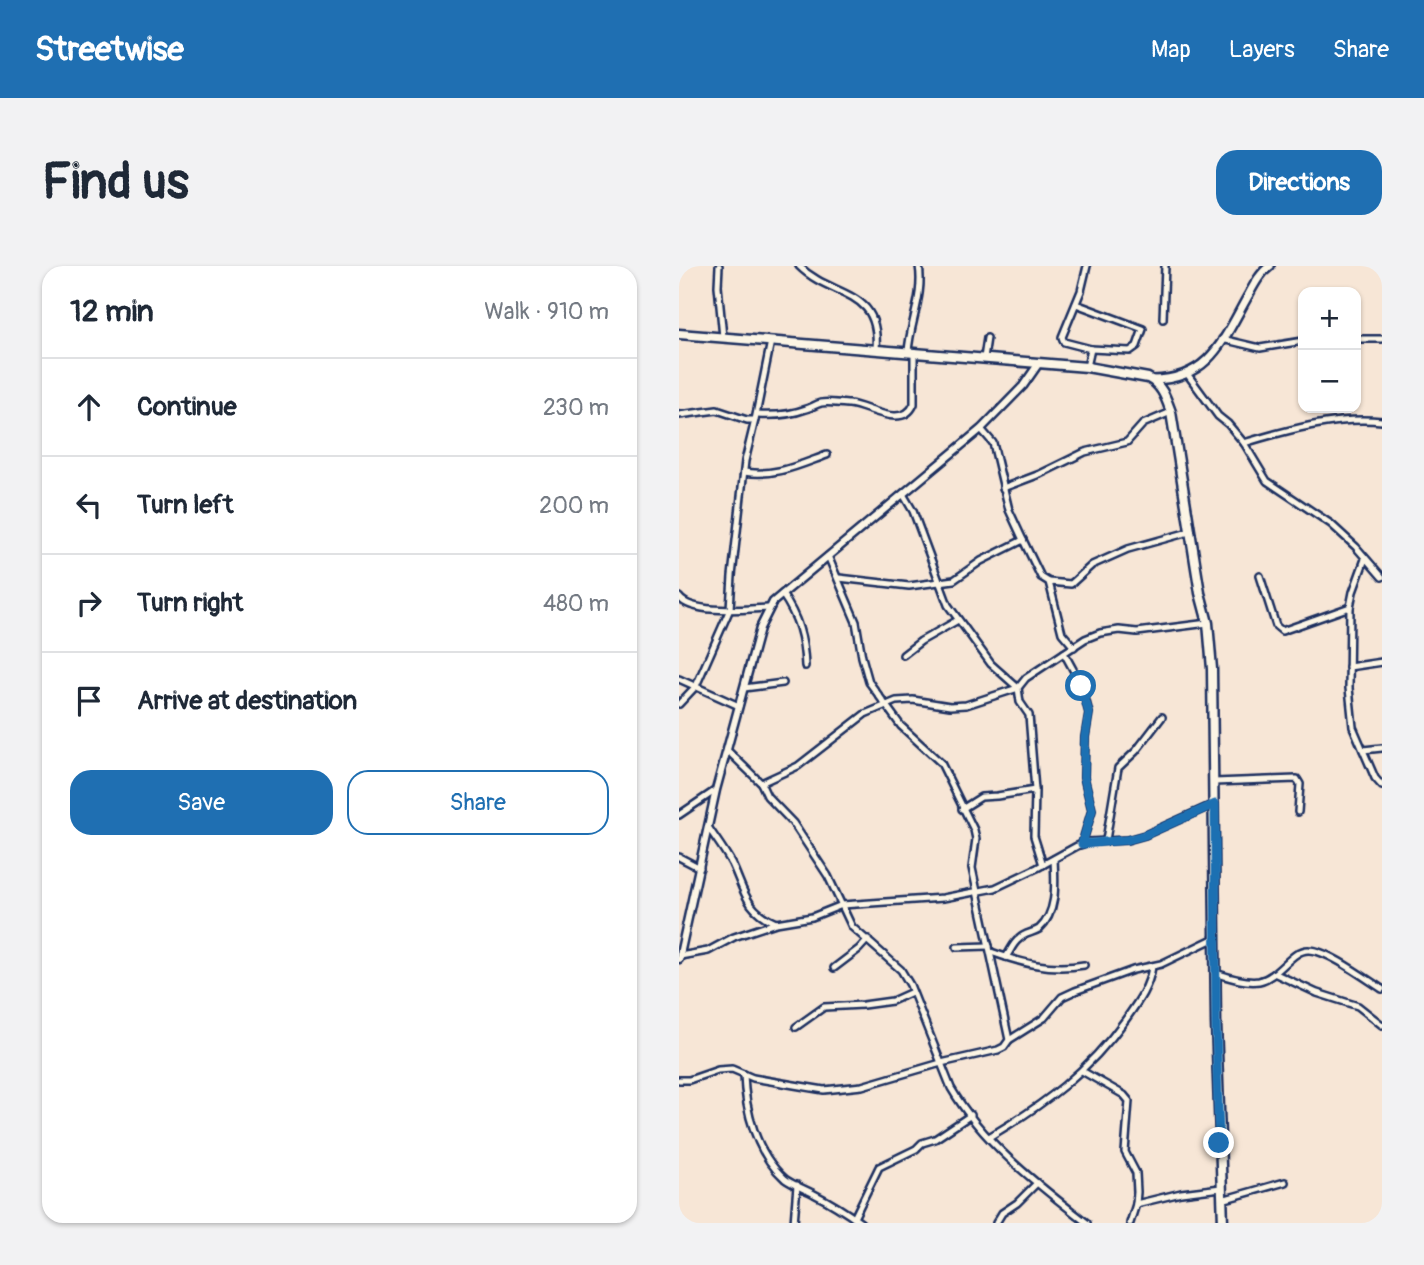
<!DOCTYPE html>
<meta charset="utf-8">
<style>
:root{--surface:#fff;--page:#f2f2f3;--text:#1f2937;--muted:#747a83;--line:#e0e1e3;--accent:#1f6fb2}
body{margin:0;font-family:Pangolin,sans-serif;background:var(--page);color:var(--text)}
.controls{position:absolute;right:21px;top:21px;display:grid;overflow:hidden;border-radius:14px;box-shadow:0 2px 5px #0004}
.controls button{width:63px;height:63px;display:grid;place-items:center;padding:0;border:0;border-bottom:2px solid var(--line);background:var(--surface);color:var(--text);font:35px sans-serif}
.stop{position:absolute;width:21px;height:21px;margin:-16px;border:5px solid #1f6fb2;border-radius:50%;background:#fff}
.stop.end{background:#1f6fb2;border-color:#fff;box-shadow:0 2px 7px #0008}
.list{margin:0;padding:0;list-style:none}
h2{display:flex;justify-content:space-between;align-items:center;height:91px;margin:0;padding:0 28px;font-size:30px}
h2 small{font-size:23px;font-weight:400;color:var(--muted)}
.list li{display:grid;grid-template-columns:46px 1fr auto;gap:21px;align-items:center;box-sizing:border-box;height:98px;padding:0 28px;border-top:2px solid var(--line)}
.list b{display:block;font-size:26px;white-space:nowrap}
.list em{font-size:23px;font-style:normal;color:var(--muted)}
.actions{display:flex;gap:14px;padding:21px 28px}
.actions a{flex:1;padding:16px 0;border:2px solid var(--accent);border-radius:21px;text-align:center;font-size:24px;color:var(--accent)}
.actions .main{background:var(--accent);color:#fff}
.icon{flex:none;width:38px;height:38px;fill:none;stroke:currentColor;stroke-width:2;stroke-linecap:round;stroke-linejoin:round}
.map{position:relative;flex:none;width:703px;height:957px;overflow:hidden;border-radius:21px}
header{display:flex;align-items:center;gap:42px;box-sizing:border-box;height:98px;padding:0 35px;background:var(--accent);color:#fff}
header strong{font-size:33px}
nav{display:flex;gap:38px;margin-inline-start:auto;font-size:24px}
.intro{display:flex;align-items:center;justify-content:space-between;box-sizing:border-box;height:168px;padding:0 42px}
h1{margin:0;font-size:49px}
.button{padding:18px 32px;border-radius:21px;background:var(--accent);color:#fff;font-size:24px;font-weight:700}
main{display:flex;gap:42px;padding:0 42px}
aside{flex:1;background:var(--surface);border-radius:21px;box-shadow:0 2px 5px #0004}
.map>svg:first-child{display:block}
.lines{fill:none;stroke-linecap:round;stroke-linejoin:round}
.minor-casing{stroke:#1b2f5e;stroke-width:10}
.tertiary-casing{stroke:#1b2f5e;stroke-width:11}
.secondary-casing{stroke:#1b2f5e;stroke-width:12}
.primary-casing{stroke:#1b2f5e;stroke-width:13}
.minor{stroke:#fcf5e5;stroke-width:5}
.tertiary{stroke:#fcf5e5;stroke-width:6}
.secondary{stroke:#fcf5e5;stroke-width:7}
.primary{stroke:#fcf5e5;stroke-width:8}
.route{stroke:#1f6fb2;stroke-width:9}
</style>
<header>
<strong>Streetwise</strong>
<nav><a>Map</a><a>Layers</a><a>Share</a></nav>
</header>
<div class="intro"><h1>Find us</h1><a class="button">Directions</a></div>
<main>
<aside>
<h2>12 min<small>Walk · 910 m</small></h2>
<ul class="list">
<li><svg class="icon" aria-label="ahead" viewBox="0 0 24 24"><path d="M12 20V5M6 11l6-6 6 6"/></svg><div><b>Continue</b></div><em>230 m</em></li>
<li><svg class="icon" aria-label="left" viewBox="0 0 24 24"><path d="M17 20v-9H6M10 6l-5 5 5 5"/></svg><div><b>Turn left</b></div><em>200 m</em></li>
<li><svg class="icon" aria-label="right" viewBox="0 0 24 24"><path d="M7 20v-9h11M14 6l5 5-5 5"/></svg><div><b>Turn right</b></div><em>480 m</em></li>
<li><svg class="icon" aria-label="arrive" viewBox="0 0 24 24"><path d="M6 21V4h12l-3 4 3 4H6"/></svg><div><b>Arrive at destination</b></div></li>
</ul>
<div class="actions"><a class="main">Save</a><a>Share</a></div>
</aside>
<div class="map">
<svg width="703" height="957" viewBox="0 0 703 957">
<rect width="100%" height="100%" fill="#f7e6d6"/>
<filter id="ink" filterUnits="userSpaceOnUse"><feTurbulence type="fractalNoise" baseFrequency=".0143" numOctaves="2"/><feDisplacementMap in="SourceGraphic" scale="14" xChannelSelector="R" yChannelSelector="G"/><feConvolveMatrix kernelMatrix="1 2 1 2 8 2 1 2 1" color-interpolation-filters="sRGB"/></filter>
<g filter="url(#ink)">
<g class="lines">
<g class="minor-casing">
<g id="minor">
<polyline points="40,0 39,20 44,71"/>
<path d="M120,0C153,33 202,21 197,84"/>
<polyline points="397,38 464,63 458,80 451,85 412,83"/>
<polyline points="484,53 486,0"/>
<polyline points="543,73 581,82 624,75"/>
<polyline points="677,73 703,73"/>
<path d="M229,86C231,56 245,30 240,0"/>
<polyline points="305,92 308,72"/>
<polyline points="408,101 412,83 385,76 383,71 402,25 408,0"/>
<polyline points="509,109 539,150 549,158 565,177 588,215 652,258 677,281 703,311"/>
<polyline points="0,149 38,144 68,154 76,154 92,75"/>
<path d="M78,149C94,150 111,149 127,143C132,142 137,138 142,137C150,135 162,138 170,138C189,140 224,164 235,138V87"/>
<polyline points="302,163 314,177 330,244 344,274"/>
<path d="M565,177C608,164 658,150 703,155"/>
<path d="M65,206C96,211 120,199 148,189"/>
<polyline points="324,222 361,208 406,186 448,176 464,158 492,146"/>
<polyline points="224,228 234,245 269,339 312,398 339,422 341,436 350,449 356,524 355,570 364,599"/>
<polyline points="686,293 674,326 671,341 670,422 674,461 696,512 703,520"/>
<polyline points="581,310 597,360 603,365 671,341"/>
<polyline points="160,312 230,320 275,314 302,295 344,274 362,311 370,316 383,367 395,381"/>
<polyline points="370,316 392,318 413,299 449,283 510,266"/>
<path d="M103,328C119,351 125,372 126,400"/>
<path d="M0,331C13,349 68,343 89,342"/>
<polyline points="385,387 403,420 410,447 406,471 405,511 413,544 403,578"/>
<polyline points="224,389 242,375 279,354"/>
<polyline points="670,401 703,396"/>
<polyline points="0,413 60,440"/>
<polyline points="65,422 104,417"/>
<polyline points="0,438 17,420 51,343 53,310 66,195 76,154"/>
<path d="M48,484L82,517L88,530L114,557L149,610L173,661L222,704L231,719L272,822C304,877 358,918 408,957"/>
<polyline points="684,484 703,482"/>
<polyline points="535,516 618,513 621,518 619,546"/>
<polyline points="82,517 119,500 186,448 217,435 234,434 271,440 287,439 339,422 347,412 406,373 421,367 440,364 458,366 529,357"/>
<polyline points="283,543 302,531 318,530 356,524"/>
<polyline points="0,549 37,524"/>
<path d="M29,561C37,573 46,585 53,598C65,623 66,644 97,657L133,651L163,639L264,632L316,622L358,602L398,580L409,576L448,574L466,569L535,538"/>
<polyline points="427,574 439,502 457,485 483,451"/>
<polyline points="0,591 21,602"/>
<polyline points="278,681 310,680"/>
<path d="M312,686C343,697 371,705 405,699"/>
<polyline points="1,690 29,685 55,671 97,657"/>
<path d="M327,691C331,686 334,677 340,673C345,667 354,667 360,663C379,646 376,616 375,593"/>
<polyline points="155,702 180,683 189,673"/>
<path d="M536,707C549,711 566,717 580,715C600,711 613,683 630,684C648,684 686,712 703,723"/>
<polyline points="597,708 638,727 679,740 703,759"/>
<polyline points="117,761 145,741 184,739 213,735 233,726"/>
<polyline points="330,774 365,752 383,731 396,725 454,704 482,698 536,672"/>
<polyline points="403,805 445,829 450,835 446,886 457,907 458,926 457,938 451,957"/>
<path d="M65,808C66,845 77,887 106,913C114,919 126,923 135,928C151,936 167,946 182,957"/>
<polyline points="0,814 10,814 39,804 53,803 74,812 127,821 145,824 183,820 262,797 319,784 325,781 330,774 293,602 297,573 295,564 262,497 222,460 190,416 183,391 177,356 149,290"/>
<path d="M310,871C366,838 409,806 447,753C459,736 470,721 473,701"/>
<polyline points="543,934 606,916"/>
<polyline points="457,938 502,927 542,922"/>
<polyline points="175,952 200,901 237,883 243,877 256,873 292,849"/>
<polyline points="115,957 118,919"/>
<polyline points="317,957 323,947 338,937 358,917"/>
</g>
</g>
<g class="tertiary-casing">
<polyline id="tertiary" points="0,693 37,524 81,362 94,336 302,163 344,120 360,97"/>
</g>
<g class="secondary-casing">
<path id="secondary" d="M474,114C531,113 544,74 569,30C575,19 581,7 591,0"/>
</g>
<g class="primary-casing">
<path id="primary" d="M0,68L408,101L469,112C483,119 487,132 492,146L521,327L529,357L533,403L537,757L544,957"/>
</g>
<use href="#minor" class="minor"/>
<use href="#tertiary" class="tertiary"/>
<use href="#secondary" class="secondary"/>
<use href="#primary" class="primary"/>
</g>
</g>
<g class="lines" filter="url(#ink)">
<polyline class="route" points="402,420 410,447 406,471 405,511 413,544 403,578 448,574 466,569 536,538 537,757 540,877"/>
</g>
</svg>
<div class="controls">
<button>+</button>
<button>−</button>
</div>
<div class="stop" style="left:402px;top:420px"></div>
<div class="stop end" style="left:540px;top:877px"></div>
</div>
</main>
